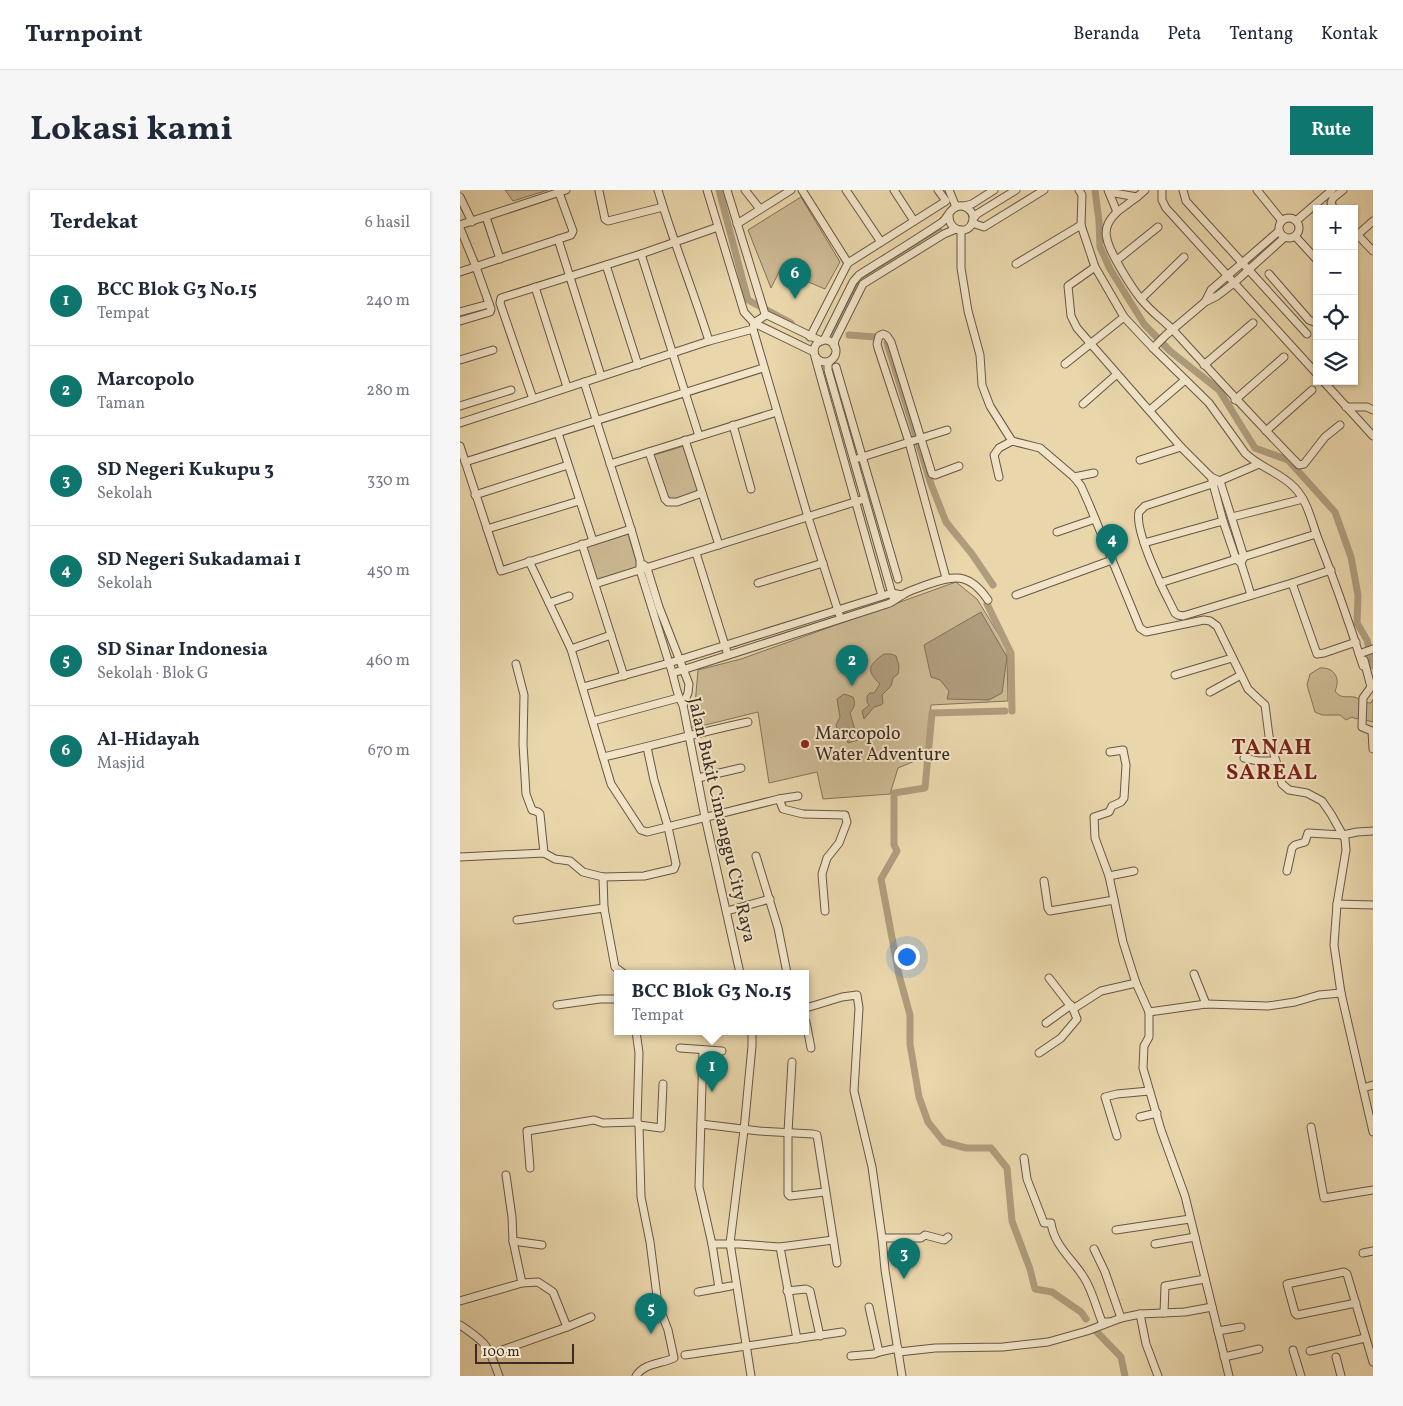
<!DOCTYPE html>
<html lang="id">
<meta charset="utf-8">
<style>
:root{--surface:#fff;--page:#f6f6f7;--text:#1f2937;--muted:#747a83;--line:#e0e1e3;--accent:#0f766e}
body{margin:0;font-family:Vollkorn,serif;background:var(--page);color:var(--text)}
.controls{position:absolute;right:15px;top:15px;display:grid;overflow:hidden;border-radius:0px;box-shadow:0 1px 4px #0004}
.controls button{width:45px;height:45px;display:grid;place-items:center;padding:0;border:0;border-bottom:1px solid var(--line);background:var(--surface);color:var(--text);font:25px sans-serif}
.scale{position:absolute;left:15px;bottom:12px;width:99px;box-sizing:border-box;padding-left:5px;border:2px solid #3c2b20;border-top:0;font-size:14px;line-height:18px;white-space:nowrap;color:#3c2b20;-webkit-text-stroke:4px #f1e4c8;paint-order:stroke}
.you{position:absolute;left:446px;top:766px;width:18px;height:18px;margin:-12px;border:4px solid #fff;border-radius:50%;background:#1a73e8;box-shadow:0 0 0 8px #1a73e833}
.badge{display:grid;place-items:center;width:32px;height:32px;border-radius:50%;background:var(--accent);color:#fff;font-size:16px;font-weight:700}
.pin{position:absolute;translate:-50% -41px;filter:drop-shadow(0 1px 2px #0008)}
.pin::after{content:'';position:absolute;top:26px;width:18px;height:15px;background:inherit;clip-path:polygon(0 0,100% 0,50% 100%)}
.popup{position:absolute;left:154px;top:780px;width:195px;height:65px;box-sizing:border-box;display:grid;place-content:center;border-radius:0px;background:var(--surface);filter:drop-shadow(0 1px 4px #0005);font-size:16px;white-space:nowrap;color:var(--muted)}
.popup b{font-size:19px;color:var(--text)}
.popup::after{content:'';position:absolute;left:50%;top:100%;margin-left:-10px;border:10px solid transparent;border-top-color:var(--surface)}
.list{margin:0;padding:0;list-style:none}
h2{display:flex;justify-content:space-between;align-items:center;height:65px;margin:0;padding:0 20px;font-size:21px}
h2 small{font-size:16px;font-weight:400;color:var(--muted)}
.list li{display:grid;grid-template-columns:32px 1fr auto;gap:15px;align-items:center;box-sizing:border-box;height:90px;padding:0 20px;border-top:1px solid var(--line)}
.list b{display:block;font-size:19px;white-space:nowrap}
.list p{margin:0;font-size:16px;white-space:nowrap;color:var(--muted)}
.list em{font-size:16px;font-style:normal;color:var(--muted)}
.icon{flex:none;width:28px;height:28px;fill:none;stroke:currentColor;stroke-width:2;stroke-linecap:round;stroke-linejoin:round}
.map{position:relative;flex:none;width:913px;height:1186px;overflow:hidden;border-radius:0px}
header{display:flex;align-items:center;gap:30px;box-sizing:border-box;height:70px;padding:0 25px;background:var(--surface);border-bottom:1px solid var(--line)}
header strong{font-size:24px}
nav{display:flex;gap:28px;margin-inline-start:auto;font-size:18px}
.intro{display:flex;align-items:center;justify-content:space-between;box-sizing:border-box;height:120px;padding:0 30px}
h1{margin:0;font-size:35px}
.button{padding:12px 22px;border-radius:0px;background:var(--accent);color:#fff;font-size:18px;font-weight:700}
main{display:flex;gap:30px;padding:0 30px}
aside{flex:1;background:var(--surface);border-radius:0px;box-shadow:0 1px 4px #0004}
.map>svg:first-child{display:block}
.green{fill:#ccb993;stroke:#84725a}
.water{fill:#ae9c7c;stroke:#806f57}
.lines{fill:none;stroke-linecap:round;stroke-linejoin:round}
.canal{stroke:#ae9c7c;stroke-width:7}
.minor-casing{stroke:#675643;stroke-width:9}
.minor{stroke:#f1e4c8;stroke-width:7}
.poi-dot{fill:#8f2418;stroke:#f1e4c8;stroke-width:2}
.labels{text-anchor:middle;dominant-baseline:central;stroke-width:4;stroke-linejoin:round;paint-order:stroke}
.poi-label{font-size:18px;fill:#3c2b20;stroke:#f1e4c8;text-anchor:start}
.street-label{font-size:18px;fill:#3c2b20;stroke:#f1e4c8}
.district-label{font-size:22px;font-weight:bold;letter-spacing:1px;fill:#7a1f14;stroke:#f1e4c8}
</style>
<header>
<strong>Turnpoint</strong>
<nav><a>Beranda</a><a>Peta</a><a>Tentang</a><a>Kontak</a></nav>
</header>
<div class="intro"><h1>Lokasi kami</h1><a class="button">Rute</a></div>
<main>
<aside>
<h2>Terdekat<small>6 hasil</small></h2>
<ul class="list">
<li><span class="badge">1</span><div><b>BCC Blok G3 No.15</b><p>Tempat</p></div><em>240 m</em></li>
<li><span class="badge">2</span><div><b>Marcopolo</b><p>Taman</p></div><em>280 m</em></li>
<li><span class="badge">3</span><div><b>SD Negeri Kukupu 3</b><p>Sekolah</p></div><em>330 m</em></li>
<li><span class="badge">4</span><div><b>SD Negeri Sukadamai 1</b><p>Sekolah</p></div><em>450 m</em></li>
<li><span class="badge">5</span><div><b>SD Sinar Indonesia</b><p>Sekolah · Blok G</p></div><em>460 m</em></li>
<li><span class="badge">6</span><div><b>Al-Hidayah</b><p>Masjid</p></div><em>670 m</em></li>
</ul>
</aside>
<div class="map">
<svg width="913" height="1186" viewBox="0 0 913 1186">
<rect width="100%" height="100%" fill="#e9d6ab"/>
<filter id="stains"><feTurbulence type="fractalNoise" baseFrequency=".004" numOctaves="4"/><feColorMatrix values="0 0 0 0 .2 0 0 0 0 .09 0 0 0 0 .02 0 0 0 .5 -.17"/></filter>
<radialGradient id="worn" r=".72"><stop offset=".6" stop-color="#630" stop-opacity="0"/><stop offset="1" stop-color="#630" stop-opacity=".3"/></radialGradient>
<g class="green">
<polygon points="45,0 88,0 53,11"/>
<polygon points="341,7 380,72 365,99 320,80 311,98 288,40"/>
<polygon points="481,39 483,41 400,92 372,149 369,149 399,90"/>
<polygon points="224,256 239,302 209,311 194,265"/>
<polygon points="168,344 178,377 137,391 126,357"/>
<polygon points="496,392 517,409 547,458 548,511 471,515 467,566 438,578 430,604 363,609 357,582 309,593 298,522 233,538 238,480 281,469"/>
<path d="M860,478C874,477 881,488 875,501C881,509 885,506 894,507C900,508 904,513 911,513L913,509V532L905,530L902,527L896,529L892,527L886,530L880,525H862L855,522L847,495L850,484Z"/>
</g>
<g class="water">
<polygon points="521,422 547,467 542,503 529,510 487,509 489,501 480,490 471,487 464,455"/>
<path d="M424,464H431L436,466L439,476L438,484L433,488L431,496L422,505L423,513L421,515L414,517L404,529L402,521L409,515L407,512V506L410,503H414L420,494C406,481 408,475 424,464Z"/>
<path d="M384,504L393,507C396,514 394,518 390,523L398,550L388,553L384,541L377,538L376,535L380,527L377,509Z"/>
</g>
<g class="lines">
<g class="canal">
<polyline points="259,0 288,110 331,133"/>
<polyline points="635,0 639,31 640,57 650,79 684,134 710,161 759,200 795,258 828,270 875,322 891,367 898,405 897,433 907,450 913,476"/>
<polyline points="389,145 415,147"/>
<polyline points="427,153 471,294 486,332 512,364 533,395"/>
<polyline points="527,414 551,463 552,521"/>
<polyline points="545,521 472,523 465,598 434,603 434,655 437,661 421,689 439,785 450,825 450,854 459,907 468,932 484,952 506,958 531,958 547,978 552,1031 570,1079 575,1099 592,1102 621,1122 626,1129"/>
<polyline points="633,1138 661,1167 665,1186"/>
</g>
<g class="minor-casing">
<g id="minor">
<path d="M198,0C213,51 233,100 249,151"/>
<polyline points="247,0 284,122 294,133 354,162"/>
<path d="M267,0L305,124L359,150L362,151L365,148L393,92L399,85C426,68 454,51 481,33C487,29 489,20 496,17C505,13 515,22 513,31C509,46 488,42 489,25"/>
<polyline points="285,0 300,19"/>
<polyline points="342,0 388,73"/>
<polyline points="386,0 421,52"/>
<polyline points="434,0 454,31"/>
<polyline points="489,0 496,17"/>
<path d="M619,0L622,5L621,35L635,77L664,127L693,158L749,213L785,263C800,278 820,282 835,298C847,311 851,329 857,346C874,389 889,432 903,476"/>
<path d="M648,0L657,22C649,30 644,38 647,49C650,63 671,97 681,109C690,121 703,130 714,141C755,186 796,231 839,275L844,274L865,247L880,235"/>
<polyline points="702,0 702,10 706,18 857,184"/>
<polyline points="723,0 726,11 847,144"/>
<polyline points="797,0 822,31"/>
<polyline points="139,1 145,29 148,31 203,17"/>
<polyline points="649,2 677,7 685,0"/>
<polyline points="0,7 12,32"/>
<polyline points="504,16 512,14 534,0"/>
<polyline points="874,19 871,13 873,8 883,0"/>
<polyline points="657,22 677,7"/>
<polyline points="26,27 40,69"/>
<circle cx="829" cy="38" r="10"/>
<polyline points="513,29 517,24 556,0"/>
<polyline points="836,31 872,0"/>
<polyline points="512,33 524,37 584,0"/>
<polyline points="277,34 331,0"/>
<polyline points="0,35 106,0"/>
<polyline points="0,38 16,77 31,119 30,122 0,131"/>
<polyline points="501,40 501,78 508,121 520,165 522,195 530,216 552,251 580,258 614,287 621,296 629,314 680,438 686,442 744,430 750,431 757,436 788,499 805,515 809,546 822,594 829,600 847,603 862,611 871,624 885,649 886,660 877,714 874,755 881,803 913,942"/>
<polyline points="894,41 913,61"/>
<polyline points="835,46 857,70"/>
<polyline points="895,47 913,31"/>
<polyline points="98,49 141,186"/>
<polyline points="181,64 239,246"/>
<polyline points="657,70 698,37"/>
<polyline points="556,74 621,35"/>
<polyline points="146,75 178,175"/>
<polyline points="635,77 608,96 611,126 617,138 721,257 751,287 760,291 784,367 781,373"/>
<polyline points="0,82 111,45 113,41 98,0"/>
<polyline points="809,84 849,130 857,133"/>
<polyline points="75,97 107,197"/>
<polyline points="681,109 724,67"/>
<polyline points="745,112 751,100 819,41"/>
<polyline points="0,122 29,114"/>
<polyline points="293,139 348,327 379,424"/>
<polyline points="350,147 388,73 486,11 478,0"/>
<circle cx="365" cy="161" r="11"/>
<polyline points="374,156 375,150 403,94 484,44 496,39"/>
<polyline points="693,158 706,145 745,112 757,106 774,93 825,47"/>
<polyline points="355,167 422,406"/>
<polyline points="0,170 33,160"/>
<polyline points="370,171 368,174 368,180 433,407"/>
<polyline points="605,174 664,127"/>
<polyline points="744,175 793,133"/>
<polyline points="376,177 438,389"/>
<polyline points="863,191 913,246"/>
<polyline points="73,209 40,113 41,108 181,64 258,37"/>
<polyline points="775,210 824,167"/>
<polyline points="623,214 657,184"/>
<polyline points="0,216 51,200"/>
<polyline points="886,217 907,217 913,220"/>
<polyline points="690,220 725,190"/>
<polyline points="0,233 249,151 293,139 294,133 306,125"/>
<polyline points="273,235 291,299"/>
<polyline points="806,241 852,200"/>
<polyline points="98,243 133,351"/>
<polyline points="225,250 259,355"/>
<polyline points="0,256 41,381 171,339"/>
<polyline points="189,262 205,309 208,312 217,312 242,303"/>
<polyline points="399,268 487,240"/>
<polyline points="680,270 721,257"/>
<polyline points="5,272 303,178"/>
<polyline points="150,274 317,222"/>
<path d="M799,274L752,294L685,316L679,322C674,341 705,404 715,423L718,425L723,426L832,393L871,380"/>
<polyline points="539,287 534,265 539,258 552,251"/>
<polyline points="614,287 634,283"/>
<polyline points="752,290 763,331 776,369 781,373 791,405"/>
<polyline points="15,305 108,275"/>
<polyline points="772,327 843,309"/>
<polyline points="27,339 119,311"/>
<polyline points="597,342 635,329"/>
<polyline points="684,353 763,331"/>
<polyline points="122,354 164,486"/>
<polyline points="236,363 268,465"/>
<polyline points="69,371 111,459 151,594 181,640 187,642 319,609 338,606"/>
<polyline points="184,375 187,378 199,417 229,494 228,503 223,515"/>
<polyline points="486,388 449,252 418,158 417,154 419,146 423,144 427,146 431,152 472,284 475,285 499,276"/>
<polyline points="298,393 363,373"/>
<polyline points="700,393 856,344"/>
<polyline points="832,393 857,464 864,463 896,452"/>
<polyline points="135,394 404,309"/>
<polyline points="556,405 652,370"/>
<polyline points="89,413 109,406"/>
<polyline points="111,459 151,445"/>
<polyline points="899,464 913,459"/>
<polyline points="904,470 911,497 903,508 902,537 912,541 913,559"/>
<polyline points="56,474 64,505 63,554 66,604 72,620 78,622 80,624 84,663"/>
<path d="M213,483L427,414C434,412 438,407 444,404C451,400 459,398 466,395C494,385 509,382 528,410"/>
<polyline points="715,485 772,468"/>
<polyline points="123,497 209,473 180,380 180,370 171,339 124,192"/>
<polyline points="750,502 781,485"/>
<polyline points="133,531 218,508"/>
<polyline points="650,562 663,560 666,575 664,608 661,612 652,616 649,622 634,627 635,648 649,686 663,752 676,793 689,822 689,847 684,856 683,878 701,940 725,1006 769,1186"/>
<path d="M143,567C192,556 240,542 288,532"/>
<polyline points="784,568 798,571 816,571"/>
<polyline points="238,588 281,578"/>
<polyline points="319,609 323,619 343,624 385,625 387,632 379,653 367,668 362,684 365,721"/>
<polyline points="296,666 318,738 327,783"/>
<polyline points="0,667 84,663 95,669 110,671 123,682 143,687 184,686 214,679 216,674 208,637 194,590 187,557"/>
<polyline points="827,681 832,658 835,655 845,652 848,643 883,645 897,642 913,641"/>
<polyline points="649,686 674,681"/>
<polyline points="143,687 144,718 155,777 163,783"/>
<polyline points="584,691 588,718 590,721 654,710"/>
<polyline points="877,714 913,715"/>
<polyline points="267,721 310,709"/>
<polyline points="57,730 144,718"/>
<path d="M280,783L245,627L223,515C215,503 215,487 209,473L432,403L442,405"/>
<polyline points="734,784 746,814"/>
<polyline points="589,788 613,819"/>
<polyline points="97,815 140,809 158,809"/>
<polyline points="346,818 382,807 397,805 399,818 394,901 412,977 422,1048 425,1080 442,1186"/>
<polyline points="689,822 746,814 808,816 835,812 859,805 881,803"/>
<polyline points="346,832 351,858"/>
<polyline points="586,833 611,815"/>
<polyline points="220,858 262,861"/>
<polyline points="243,860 239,997 252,1054 259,1098"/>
<polyline points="579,863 601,848 617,829 613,819 641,801 676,793"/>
<polyline points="332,872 328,942 328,1004 330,1006 365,1002"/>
<polyline points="903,898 913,895"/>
<polyline points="680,927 697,923"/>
<polyline points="241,934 299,941 353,944 357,945 377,1073"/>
<polyline points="179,935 201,938 203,894"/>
<polyline points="851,937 864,1008 913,1000"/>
<polyline points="657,946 645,907 657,904 689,901"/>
<path d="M564,968L567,989L584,1033H591C594,1055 612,1069 623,1086C632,1099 636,1117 642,1132H649"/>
<polyline points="70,978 67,941 134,930 143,933 177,932"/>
<polyline points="656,1040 730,1029"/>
<polyline points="422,1048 461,1048 465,1045 484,1050 488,1047"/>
<polyline points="53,1051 82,1055"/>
<polyline points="252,1054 279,1054 320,1057"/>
<polyline points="695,1054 735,1047"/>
<polyline points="634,1059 645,1082 661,1128"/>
<polyline points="903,1063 913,1061"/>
<polyline points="62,1093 78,1092 93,1102 107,1137"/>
<polyline points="327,1101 346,1099 350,1101 360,1146"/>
<polyline points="238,1102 271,1096"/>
<polyline points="0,1111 62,1093 53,1051 52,1027 46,985"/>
<polyline points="896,1113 837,1125 835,1123 827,1094 884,1082 887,1084 913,1172"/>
<polyline points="409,1117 419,1162 438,1158"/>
<polyline points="704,1123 705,1096 745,1089"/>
<polyline points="680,1124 686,1154 698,1186"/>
<path d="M0,1135C27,1153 28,1155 39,1186"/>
<polyline points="758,1141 781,1137"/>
<polyline points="337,1149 320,1057 373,1050"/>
<polyline points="833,1160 841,1186"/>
<polyline points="850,1161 905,1148"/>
<polyline points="439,1162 475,1158 543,1157 588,1152 627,1141 661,1128 680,1124 725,1122 752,1117"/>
<polyline points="31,1164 107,1137 131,1127"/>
<polyline points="225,1165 382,1142"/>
<polyline points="391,1166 414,1164 419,1162"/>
<polyline points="764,1167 799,1159"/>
<polyline points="876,1167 881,1186"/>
<path d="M176,1186C184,1173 201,1174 214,1168L208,1140L198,1114L190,1052L181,1007L179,935L177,932L179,863L176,841"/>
<polyline points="291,1186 270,1053 284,940 292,856 292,841"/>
</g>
</g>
<use href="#minor" class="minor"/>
</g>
<circle class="poi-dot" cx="345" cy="554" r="5"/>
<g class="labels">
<g class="poi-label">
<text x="355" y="544">Marcopolo<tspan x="355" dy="21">Water Adventure</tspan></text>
</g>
<g class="street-label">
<text transform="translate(261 630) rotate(77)">Jalan Bukit Cimanggu City Raya</text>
</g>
<g class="district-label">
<text x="812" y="558">TANAH<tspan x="812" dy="25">SAREAL</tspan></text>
</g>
</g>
<rect width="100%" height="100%" filter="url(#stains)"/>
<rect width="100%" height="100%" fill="url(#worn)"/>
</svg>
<div class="controls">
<button>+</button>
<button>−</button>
<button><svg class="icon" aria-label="locate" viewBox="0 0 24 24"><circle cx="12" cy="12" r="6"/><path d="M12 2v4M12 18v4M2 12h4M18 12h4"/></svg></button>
<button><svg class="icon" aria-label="layers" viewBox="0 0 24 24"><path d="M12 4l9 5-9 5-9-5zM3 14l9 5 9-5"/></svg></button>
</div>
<div class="scale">100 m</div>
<div class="you"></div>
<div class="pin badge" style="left:252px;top:902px">1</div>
<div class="popup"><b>BCC Blok G3 No.15</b>Tempat</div>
<div class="pin badge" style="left:392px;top:496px">2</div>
<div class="pin badge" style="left:444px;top:1089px">3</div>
<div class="pin badge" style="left:652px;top:375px">4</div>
<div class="pin badge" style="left:191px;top:1144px">5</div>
<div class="pin badge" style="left:335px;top:109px">6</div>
</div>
</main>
